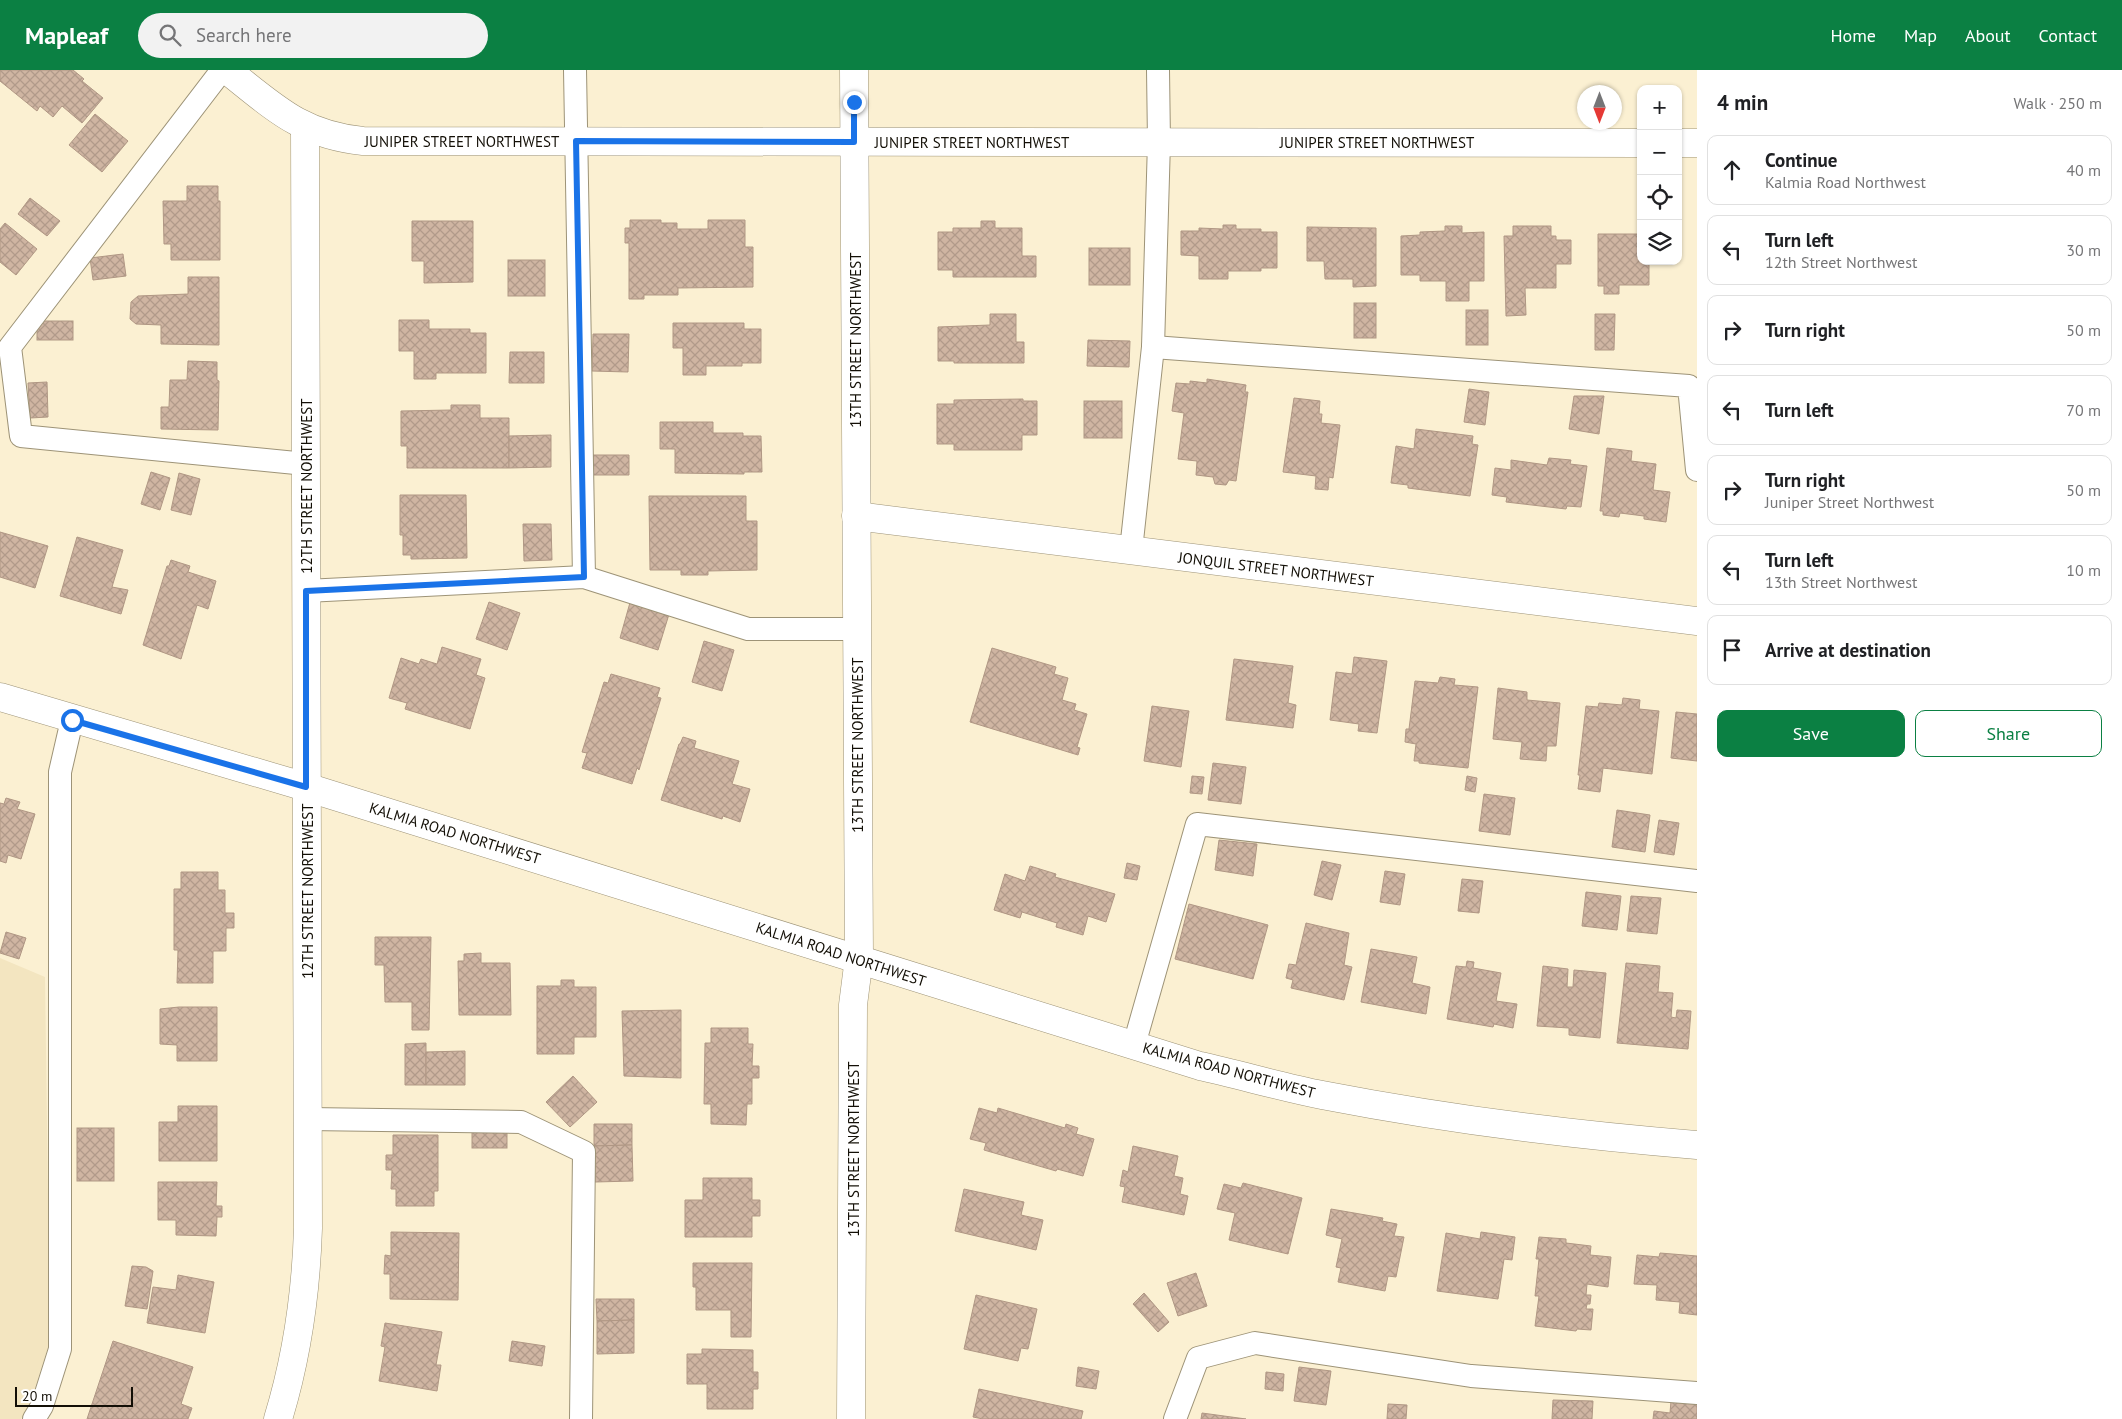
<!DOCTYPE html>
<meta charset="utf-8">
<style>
:root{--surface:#fff;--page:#f2f2f2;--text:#202124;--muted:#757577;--line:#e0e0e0;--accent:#0b8043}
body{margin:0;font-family:"PT Sans",sans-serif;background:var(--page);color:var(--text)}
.controls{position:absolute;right:15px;top:15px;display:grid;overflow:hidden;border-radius:10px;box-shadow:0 1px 4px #0004}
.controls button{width:45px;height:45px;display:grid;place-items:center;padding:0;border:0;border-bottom:1px solid var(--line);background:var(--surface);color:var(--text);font:25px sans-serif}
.compass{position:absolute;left:1577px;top:15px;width:45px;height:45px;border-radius:50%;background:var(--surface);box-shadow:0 1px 4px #0004;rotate:180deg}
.scale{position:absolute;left:15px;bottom:12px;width:118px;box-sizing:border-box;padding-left:5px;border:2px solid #130f06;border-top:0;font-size:14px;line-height:18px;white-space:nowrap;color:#130f06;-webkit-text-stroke:4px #fff;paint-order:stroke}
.stop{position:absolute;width:15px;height:15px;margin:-11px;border:4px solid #1a73e8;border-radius:50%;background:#fff}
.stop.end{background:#1a73e8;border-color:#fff;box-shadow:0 1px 5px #0008}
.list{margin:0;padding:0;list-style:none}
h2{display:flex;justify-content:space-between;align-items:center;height:65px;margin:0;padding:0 20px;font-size:21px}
h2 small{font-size:16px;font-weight:400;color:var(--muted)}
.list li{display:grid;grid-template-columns:32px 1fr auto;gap:15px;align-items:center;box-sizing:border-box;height:70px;margin:0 10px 10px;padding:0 10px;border:1px solid var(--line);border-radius:10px}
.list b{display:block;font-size:19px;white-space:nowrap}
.list p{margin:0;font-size:16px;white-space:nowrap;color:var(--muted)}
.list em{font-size:16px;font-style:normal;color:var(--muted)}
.actions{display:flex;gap:10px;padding:15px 20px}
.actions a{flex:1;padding:11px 0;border:1px solid var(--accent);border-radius:10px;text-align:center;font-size:18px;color:var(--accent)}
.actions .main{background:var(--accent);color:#fff}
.icon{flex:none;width:28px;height:28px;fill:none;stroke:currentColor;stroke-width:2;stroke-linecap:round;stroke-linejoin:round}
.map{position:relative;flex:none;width:1697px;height:1349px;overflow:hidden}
header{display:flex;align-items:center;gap:30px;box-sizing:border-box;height:70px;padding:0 25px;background:var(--accent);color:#fff}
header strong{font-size:24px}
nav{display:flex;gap:28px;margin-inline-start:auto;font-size:18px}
.search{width:350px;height:45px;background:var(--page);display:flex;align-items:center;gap:12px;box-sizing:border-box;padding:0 18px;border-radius:28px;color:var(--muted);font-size:19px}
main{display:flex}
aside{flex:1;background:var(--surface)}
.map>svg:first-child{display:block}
.built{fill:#f3e5c0}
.building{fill:url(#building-cross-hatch);stroke:#b09784}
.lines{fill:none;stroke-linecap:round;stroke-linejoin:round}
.service-casing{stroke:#9d9377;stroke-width:24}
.minor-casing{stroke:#9d9377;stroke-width:29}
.tertiary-casing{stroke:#9d9377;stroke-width:29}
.service{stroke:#fff;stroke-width:22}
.minor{stroke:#fff;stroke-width:28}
.tertiary{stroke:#fff;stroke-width:28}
.route{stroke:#1a73e8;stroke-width:6}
.labels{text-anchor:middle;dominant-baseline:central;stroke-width:4.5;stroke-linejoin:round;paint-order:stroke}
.street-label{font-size:15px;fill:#130f06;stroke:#fff}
</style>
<header>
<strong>Mapleaf</strong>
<div class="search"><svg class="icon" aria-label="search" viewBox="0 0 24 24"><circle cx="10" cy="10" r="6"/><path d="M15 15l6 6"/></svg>Search here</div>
<nav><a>Home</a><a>Map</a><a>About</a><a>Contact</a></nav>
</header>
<main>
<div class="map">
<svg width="1697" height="1349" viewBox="0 0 1697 1349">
<defs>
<pattern id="building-cross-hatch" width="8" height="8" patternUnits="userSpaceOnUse" patternTransform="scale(1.25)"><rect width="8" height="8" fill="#cfb5a2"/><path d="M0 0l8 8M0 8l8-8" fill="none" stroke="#b19a8a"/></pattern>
</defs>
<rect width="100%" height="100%" fill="#fbf0d2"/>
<polygon class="built" points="0,888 45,907 50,1271 30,1333 21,1349 0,1349"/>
<g class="building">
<polygon points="0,0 73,0 84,9 82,11 103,28 82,53 62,36 53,47 40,36 37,41 0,11"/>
<polygon points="95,44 128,71 102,102 69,75"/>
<polygon points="187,116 218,116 218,131 220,131 220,190 171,190 171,174 164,174 163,131 187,131"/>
<polygon points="30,128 60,151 47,166 18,144"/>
<polygon points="630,150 661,150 661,153 677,153 677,159 708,159 708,150 745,150 745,177 753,177 753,217 678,218 678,225 644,225 644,229 629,229 629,173 625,173 625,158 630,158"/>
<polygon points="412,151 473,151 473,212 424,213 424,191 412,191"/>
<polygon points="981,151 995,151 995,158 1022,158 1022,186 1036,186 1036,207 953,207 953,200 938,200 938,162 953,162 953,158 981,158"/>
<polygon points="5,153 37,179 16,205 0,192 0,159"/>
<polygon points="1223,155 1236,155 1236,159 1261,159 1261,162 1277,162 1277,198 1261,198 1261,201 1228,201 1228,209 1199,209 1199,186 1181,185 1181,161 1199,161 1199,158 1223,159"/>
<polygon points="1445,156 1462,156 1462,163 1484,162 1484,211 1469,211 1469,231 1446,231 1446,211 1420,211 1420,205 1401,205 1401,166 1420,165 1420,162 1445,161"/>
<polygon points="1513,156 1551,156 1551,166 1556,166 1556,170 1571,170 1571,194 1556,194 1556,218 1525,218 1526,245 1506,246 1504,166 1513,166"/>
<polygon points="1307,157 1376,158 1376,216 1353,217 1353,209 1325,209 1324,191 1307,191"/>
<polygon points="1598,164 1641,164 1641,191 1668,191 1668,194 1649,194 1649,215 1619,215 1619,224 1604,224 1604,216 1598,216"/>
<rect x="1089" y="178" width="41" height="37"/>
<polygon points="123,184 126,206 93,210 90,188"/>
<rect x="508" y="190" width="37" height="36"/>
<polygon points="188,207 219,207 219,275 161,274 161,255 136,254 130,249 131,232 138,226 188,224"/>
<rect x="1354" y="233" width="22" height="35"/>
<rect x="1466" y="240" width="22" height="35"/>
<polygon points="990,244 1016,244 1016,272 1024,272 1024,293 954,293 954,291 938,291 938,257 990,255"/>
<polygon points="1595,244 1615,244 1614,280 1595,280"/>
<polygon points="399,250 429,250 429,259 470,259 470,263 486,263 486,303 436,303 436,309 414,309 414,281 399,281"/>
<rect x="37" y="251" width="36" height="19"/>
<polygon points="673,253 744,253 744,259 761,259 761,293 742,293 742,296 706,296 706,305 683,305 683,278 673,278"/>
<polygon points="593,264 629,264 628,302 592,301"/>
<polygon points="1088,270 1130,271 1129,297 1087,296"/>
<polygon points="510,282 544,282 544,313 509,313"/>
<polygon points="188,291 217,292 217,310 219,311 218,360 161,359 161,337 169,337 170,310 187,310"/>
<polygon points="1207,309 1246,315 1245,322 1248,322 1236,411 1229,410 1226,415 1215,414 1213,407 1196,405 1197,391 1178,389 1184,343 1172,341 1176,313 1190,314 1190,311 1207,313"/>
<polygon points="47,312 48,347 30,348 28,313"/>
<polygon points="1469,319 1489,322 1485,355 1464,352"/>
<polygon points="1574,326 1604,326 1599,364 1569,359"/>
<polygon points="1294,328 1320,331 1319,344 1322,344 1321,353 1340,355 1333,408 1329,407 1328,420 1315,419 1316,406 1283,402"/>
<polygon points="1023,329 1023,331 1037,331 1037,365 1022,365 1022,380 954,380 954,374 937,374 937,334 954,334 954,330"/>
<rect x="1084" y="331" width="38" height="37"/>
<polygon points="451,335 480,335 480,348 509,348 509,398 407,398 407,376 401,376 401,341 451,340"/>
<polygon points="660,352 713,352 713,363 743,363 743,366 761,366 762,402 744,402 744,404 675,403 675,379 660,379"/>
<polygon points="1416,359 1473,366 1472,374 1478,375 1470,426 1408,418 1408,415 1391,413 1396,376 1414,379"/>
<polygon points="551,365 551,397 509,398 509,366"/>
<polygon points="1607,378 1632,381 1631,391 1656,394 1653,420 1670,422 1666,452 1644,449 1644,446 1620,443 1619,447 1603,445 1603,441 1600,441"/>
<polygon points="592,385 629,385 629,405 593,405"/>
<polygon points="1549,388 1571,390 1570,394 1587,396 1581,437 1567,436 1566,439 1506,432 1507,427 1492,425 1495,398 1511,400 1511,390 1547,395"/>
<polygon points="151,402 170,408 160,440 141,434"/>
<polygon points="179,403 200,409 191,445 171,440"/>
<polygon points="400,425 466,425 467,488 411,489 411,485 403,485 403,465 400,465"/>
<polygon points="649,426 746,426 746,451 757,451 757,500 708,501 708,505 681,505 681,500 650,500"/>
<polygon points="523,454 551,454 552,490 524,491"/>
<polygon points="0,462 48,476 35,518 0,507"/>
<polygon points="77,467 123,480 112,517 128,520 121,544 60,526"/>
<polygon points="171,490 190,496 188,502 216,511 208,539 197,535 181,589 143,575 167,496 169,496"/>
<polygon points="631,529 670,541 658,580 620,568"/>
<polygon points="489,532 520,543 507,580 476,569"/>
<polygon points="704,571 734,580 722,621 692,612"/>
<polygon points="442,577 481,589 476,605 485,608 470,659 405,639 407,633 389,628 401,588 419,594 421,589 437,594"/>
<polygon points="992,578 1056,597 1054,604 1068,608 1062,630 1076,634 1074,640 1087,644 1077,677 1080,678 1078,685 970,652"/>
<polygon points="1354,587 1387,591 1377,663 1358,661 1359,654 1330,650 1336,602 1352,604"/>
<polygon points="1234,589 1293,596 1288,633 1296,635 1293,658 1226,650"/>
<polygon points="611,604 660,618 657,627 661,628 639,700 637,698 632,714 582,698 587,683 582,682 604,612 608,613"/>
<polygon points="1440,607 1455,609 1454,615 1478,617 1468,698 1419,693 1419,691 1414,691 1416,674 1405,672 1406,659 1409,659 1415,611 1438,613"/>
<polygon points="1498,618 1527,622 1527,630 1560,633 1556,676 1547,676 1546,691 1520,689 1522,672 1493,669"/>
<polygon points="1623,628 1640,630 1639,639 1659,641 1652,704 1603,698 1600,722 1578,719 1580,705 1578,705 1586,636 1598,637 1599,633 1622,635"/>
<polygon points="1152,636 1189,641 1181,697 1144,691"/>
<polygon points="1676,642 1697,644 1697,691 1671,688"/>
<polygon points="683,667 696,671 694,678 739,691 732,714 750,719 740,752 723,746 722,749 661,730 679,674 680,674"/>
<polygon points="1213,693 1246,697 1241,734 1208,730"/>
<polygon points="1192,706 1204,707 1202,724 1190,723"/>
<polygon points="1467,706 1477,708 1475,722 1465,720"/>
<polygon points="1484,724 1515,728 1510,765 1479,761"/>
<polygon points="6,728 20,732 17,739 35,744 21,789 8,785 6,793 0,791 0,733 4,734"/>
<polygon points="1617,740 1650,745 1645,782 1612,777"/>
<polygon points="1659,750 1679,753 1674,785 1654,782"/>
<polygon points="1219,770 1257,774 1253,806 1215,800"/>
<polygon points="1322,791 1341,795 1332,830 1314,825"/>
<polygon points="1127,793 1140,796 1137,810 1124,808"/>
<polygon points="1030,796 1056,804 1055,807 1115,824 1106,852 1088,846 1083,865 1056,857 1057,853 1022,842 1020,848 994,840 1005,804 1025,811"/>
<polygon points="1385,801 1405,804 1400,835 1380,832"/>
<polygon points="181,802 218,802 218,820 225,820 225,843 234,843 234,858 226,858 226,881 213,881 213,913 177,913 178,880 174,880 174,819 181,819"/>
<polygon points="1462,809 1483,811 1479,843 1458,841"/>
<polygon points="1586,822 1621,826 1617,860 1582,856"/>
<polygon points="1631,826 1661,828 1657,864 1627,861"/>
<polygon points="1189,834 1268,855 1253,909 1175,889"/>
<polygon points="1306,853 1349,863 1344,895 1352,897 1344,930 1291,918 1293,910 1286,908 1289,894 1296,895"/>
<polygon points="6,862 26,868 19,889 0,883"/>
<polygon points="375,867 431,867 429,960 412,960 412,932 385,932 384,895 375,895"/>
<polygon points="1371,879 1417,887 1412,913 1430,917 1426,944 1361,932"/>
<polygon points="481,883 481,893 510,893 511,945 459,945 458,891 464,891 464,884"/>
<polygon points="1467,891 1474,892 1473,898 1501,903 1496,931 1517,934 1513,958 1494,954 1493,957 1447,949 1456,896 1466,897"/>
<polygon points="1626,893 1660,896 1658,922 1673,923 1671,947 1676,948 1677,940 1691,941 1688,979 1617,973"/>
<polygon points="1543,896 1568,899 1567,917 1573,917 1574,900 1606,903 1600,968 1569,965 1569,958 1537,956"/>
<polygon points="561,910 574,910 574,917 596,917 596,967 574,967 574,984 537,984 537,916 561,916"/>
<polygon points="179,937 217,937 217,991 177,991 177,975 160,974 160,939"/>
<polygon points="681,940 681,1008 624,1006 622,941"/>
<polygon points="711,958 748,958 748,974 753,974 752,996 759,996 759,1008 752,1008 752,1034 747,1034 746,1055 711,1054 711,1034 704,1034 705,973 711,973"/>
<polygon points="426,973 426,1015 405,1015 405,974"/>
<polygon points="465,981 465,1015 426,1015 426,982"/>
<polygon points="573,1006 597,1032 570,1057 546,1032"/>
<polygon points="178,1036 217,1036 217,1091 159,1091 159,1052 178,1052"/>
<polygon points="979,1038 997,1043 998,1038 1065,1058 1066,1054 1078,1058 1076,1064 1094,1069 1083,1106 1057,1099 1056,1101 984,1080 986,1073 970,1069"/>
<polygon points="594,1054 632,1054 632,1075 594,1076"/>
<rect x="77" y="1058" width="37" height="53"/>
<rect x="472" y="1059" width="35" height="19"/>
<polygon points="393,1065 438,1065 438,1121 434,1121 434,1136 396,1136 396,1119 391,1119 392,1100 386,1100 386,1085 393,1085"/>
<polygon points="632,1075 633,1111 595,1112 594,1076"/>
<polygon points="1133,1076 1178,1086 1174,1106 1183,1108 1180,1124 1188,1126 1184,1145 1122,1132 1125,1117 1120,1116 1123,1100 1128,1102"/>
<polygon points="703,1108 752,1108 752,1130 760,1130 760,1146 752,1146 752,1167 685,1167 685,1130 703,1130"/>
<polygon points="158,1112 217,1112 216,1136 222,1136 222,1147 217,1147 216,1166 176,1165 176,1150 158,1150"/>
<polygon points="1243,1113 1302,1128 1288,1184 1229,1170 1235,1143 1217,1139 1224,1114 1241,1118"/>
<polygon points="964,1119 1024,1132 1021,1145 1043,1150 1036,1180 955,1161"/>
<polygon points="1331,1139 1383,1148 1382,1151 1397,1154 1394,1166 1404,1167 1396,1207 1388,1206 1385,1221 1338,1212 1341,1198 1336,1197 1342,1169 1326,1165"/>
<polygon points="391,1162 459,1163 458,1230 390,1229 390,1204 384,1204 385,1185 391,1186"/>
<polygon points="1481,1162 1515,1167 1512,1190 1504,1189 1498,1229 1437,1221 1446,1163 1480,1169"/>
<polygon points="1539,1167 1566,1169 1566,1173 1591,1176 1590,1185 1611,1187 1608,1217 1587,1214 1586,1225 1591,1225 1590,1234 1587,1234 1586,1239 1593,1239 1591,1260 1577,1259 1576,1261 1535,1256 1539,1226 1535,1226 1539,1189 1536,1189"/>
<polygon points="1660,1183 1697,1186 1697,1245 1679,1243 1680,1232 1656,1230 1657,1215 1634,1214 1637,1185 1659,1187"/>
<polygon points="693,1193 752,1193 751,1267 731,1267 731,1240 696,1240 696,1217 693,1217"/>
<polygon points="132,1196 146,1197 153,1201 147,1239 125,1236"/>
<polygon points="1196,1203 1207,1236 1178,1246 1167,1213"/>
<polygon points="178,1205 214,1212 205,1263 147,1253 153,1217 176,1220"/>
<polygon points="1144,1223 1169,1252 1158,1262 1133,1234"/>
<polygon points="976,1225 1037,1239 1028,1279 1021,1278 1018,1291 964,1279"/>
<polygon points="596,1229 634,1229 634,1250 597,1251"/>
<polygon points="634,1250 634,1283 597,1284 597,1251"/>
<polygon points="385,1253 442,1262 436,1295 441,1295 437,1321 379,1311 385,1277 381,1276"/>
<polygon points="113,1271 193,1297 181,1334 192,1338 188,1349 87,1349"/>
<polygon points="512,1271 545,1276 542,1296 509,1291"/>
<polygon points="702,1279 753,1280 753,1302 758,1302 758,1319 753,1319 753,1339 707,1339 707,1314 687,1314 687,1284 702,1284"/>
<polygon points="1078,1297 1099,1301 1096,1319 1076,1316"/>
<polygon points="1299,1297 1331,1301 1326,1335 1294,1331"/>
<polygon points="1266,1302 1284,1304 1283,1321 1265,1319"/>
<polygon points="979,1319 1083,1341 1081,1349 983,1349 973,1347"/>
<polygon points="1553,1330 1593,1331 1592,1349 1552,1349"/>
<polygon points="1671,1331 1697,1333 1697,1349 1653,1349 1654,1341 1670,1343"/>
<polygon points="1388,1334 1407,1335 1406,1349 1387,1349"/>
<polygon points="1202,1343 1246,1349 1201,1349"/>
</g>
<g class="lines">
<g class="service-casing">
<g id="service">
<polyline points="222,0 10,277 21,366 306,394"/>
<polyline points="575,0 584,507"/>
<polyline points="1153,277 1689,316 1697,400"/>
<polyline points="1131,480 1153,277 1159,72 1158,0"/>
<polyline points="306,521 584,507 748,559 857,559"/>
<polyline points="1134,975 1197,754 1697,811"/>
<polyline points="308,1049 521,1052 584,1082 581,1349"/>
<polyline points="34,1349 42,1336 60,1279 60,702 72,650"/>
<polyline points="1175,1349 1198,1288 1255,1273 1471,1306 1697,1323"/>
</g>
</g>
<g class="minor-casing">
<g id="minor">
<path d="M227,0C274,37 301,65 363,71L1641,73"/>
<polyline points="1678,73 1697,73"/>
<polyline points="856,446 1697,551"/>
<path d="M278,1349C297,1287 306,1223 308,1158L305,57"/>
<polyline points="851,1349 853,935 859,888 854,0"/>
</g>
</g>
<g class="tertiary-casing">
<path id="tertiary" d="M0,627L306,717L1200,996C1241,1005 1281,1017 1322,1025C1446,1049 1571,1065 1697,1075"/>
</g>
<use href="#service" class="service"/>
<use href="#minor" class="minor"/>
<use href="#tertiary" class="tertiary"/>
</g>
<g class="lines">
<polyline class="route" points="72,650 306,717 306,521 584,507 576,71 854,72 854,32"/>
</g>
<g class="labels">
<g class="street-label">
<text x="462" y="71">JUNIPER STREET NORTHWEST</text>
<text x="972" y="72">JUNIPER STREET NORTHWEST</text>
<text x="1377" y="72">JUNIPER STREET NORTHWEST</text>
<text transform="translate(855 270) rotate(-90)">13TH STREET NORTHWEST</text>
<text transform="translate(306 416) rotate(-90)">12TH STREET NORTHWEST</text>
<text transform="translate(1276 499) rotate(7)">JONQUIL STREET NORTHWEST</text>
<text transform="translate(857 675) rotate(-90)">13TH STREET NORTHWEST</text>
<text transform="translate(455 763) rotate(17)">KALMIA ROAD NORTHWEST</text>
<text transform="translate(307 821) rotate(-90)">12TH STREET NORTHWEST</text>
<text transform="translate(841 884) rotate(18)">KALMIA ROAD NORTHWEST</text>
<text transform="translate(1229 1000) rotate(15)">KALMIA ROAD NORTHWEST</text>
<text transform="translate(853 1079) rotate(-90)">13TH STREET NORTHWEST</text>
</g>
</g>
</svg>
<div class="controls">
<button>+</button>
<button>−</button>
<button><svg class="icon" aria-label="locate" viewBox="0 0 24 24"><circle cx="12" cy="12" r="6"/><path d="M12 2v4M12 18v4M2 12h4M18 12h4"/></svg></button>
<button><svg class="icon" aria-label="layers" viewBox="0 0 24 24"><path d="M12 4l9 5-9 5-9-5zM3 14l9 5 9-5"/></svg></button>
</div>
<svg class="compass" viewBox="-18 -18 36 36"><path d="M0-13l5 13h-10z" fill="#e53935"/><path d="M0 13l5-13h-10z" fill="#757577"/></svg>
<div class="scale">20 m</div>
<div class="stop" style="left:72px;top:650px"></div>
<div class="stop end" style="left:854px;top:32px"></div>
</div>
<aside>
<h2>4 min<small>Walk · 250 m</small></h2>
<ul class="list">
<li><svg class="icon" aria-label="ahead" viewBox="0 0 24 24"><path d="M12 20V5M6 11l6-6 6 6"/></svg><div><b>Continue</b><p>Kalmia Road Northwest</p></div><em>40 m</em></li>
<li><svg class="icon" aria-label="left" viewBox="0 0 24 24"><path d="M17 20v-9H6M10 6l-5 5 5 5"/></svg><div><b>Turn left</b><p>12th Street Northwest</p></div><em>30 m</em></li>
<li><svg class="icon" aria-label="right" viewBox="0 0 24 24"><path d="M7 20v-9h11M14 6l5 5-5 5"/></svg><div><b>Turn right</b></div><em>50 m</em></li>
<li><svg class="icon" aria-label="left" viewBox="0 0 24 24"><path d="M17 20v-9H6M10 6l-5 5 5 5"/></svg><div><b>Turn left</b></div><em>70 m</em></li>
<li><svg class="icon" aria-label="right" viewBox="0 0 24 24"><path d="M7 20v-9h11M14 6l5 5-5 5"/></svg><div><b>Turn right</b><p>Juniper Street Northwest</p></div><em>50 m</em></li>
<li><svg class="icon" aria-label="left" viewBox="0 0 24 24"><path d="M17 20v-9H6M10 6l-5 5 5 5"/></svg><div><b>Turn left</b><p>13th Street Northwest</p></div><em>10 m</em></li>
<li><svg class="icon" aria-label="arrive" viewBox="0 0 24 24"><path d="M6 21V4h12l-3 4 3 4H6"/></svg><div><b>Arrive at destination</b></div></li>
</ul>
<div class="actions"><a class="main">Save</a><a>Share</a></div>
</aside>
</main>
